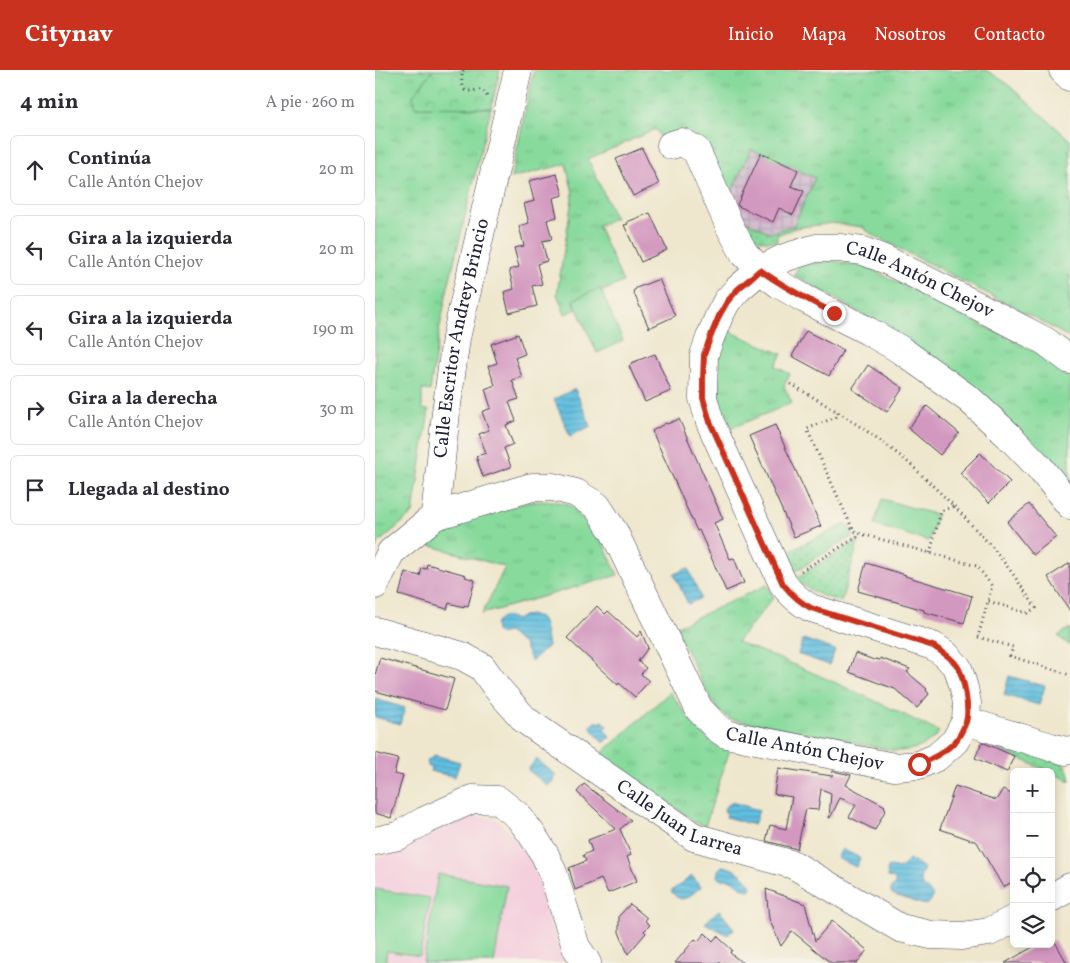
<!DOCTYPE html>
<html lang="es">
<meta charset="utf-8">
<style>
:root{--surface:#fff;--page:#f7f7f7;--text:#2b2b33;--muted:#7c7c81;--line:#e1e1e2;--accent:#c8321e}
body{margin:0;font-family:Vollkorn,serif;background:var(--page);color:var(--text)}
.controls{position:absolute;right:15px;bottom:15px;display:grid;overflow:hidden;border-radius:8px;box-shadow:0 2px 8px #0003}
.controls button{width:45px;height:45px;display:grid;place-items:center;padding:0;border:0;border-bottom:1px solid var(--line);background:var(--surface);color:var(--text);font:25px sans-serif}
.stop{position:absolute;width:15px;height:15px;margin:-11px;border:4px solid #c8321e;border-radius:50%;background:#fff}
.stop.end{background:#c8321e;border-color:#fff;box-shadow:0 1px 5px #0008}
.list{margin:0;padding:0;list-style:none}
h2{display:flex;justify-content:space-between;align-items:center;height:65px;margin:0;padding:0 20px;font-size:21px}
h2 small{font-size:16px;font-weight:400;color:var(--muted)}
.list li{display:grid;grid-template-columns:32px 1fr auto;gap:15px;align-items:center;box-sizing:border-box;height:70px;margin:0 10px 10px;padding:0 10px;border:1px solid var(--line);border-radius:8px}
.list b{display:block;font-size:19px;white-space:nowrap}
.list p{margin:0;font-size:16px;white-space:nowrap;color:var(--muted)}
.list em{font-size:16px;font-style:normal;color:var(--muted)}
.icon{flex:none;width:28px;height:28px;fill:none;stroke:currentColor;stroke-width:2;stroke-linecap:round;stroke-linejoin:round}
.map{position:relative;flex:none;width:695px;height:893px;overflow:hidden}
header{display:flex;align-items:center;gap:30px;box-sizing:border-box;height:70px;padding:0 25px;background:var(--accent);color:#fff}
header strong{font-size:24px}
nav{display:flex;gap:28px;margin-inline-start:auto;font-size:18px}
main{display:flex}
aside{flex:1;background:var(--surface)}
.map>svg:first-child{display:block}
.built{fill:#f4cfdd}
.industrial{fill:url(#industrial-grid)}
.grass{fill:url(#grass-tufts);stroke:#547e6c}
.park{fill:url(#park-crowns);stroke:#547e6c}
.garden{fill:url(#garden-dots);stroke:#547e6c}
.pitch{fill:#87da9c;stroke:#547e6c}
.water{fill:url(#water-rules);stroke:#42708e}
.building{fill:#d398c0}
.lines{fill:none;stroke-linecap:round;stroke-linejoin:round}
.minor-casing{stroke:#414051;stroke-width:29}
.highway-casing{stroke:#414051;stroke-width:29}
.path{stroke:#414051;stroke-width:3;stroke-dasharray:1 4;stroke-linecap:butt}
.minor{stroke:#fff;stroke-width:28}
.highway{stroke:#fff;stroke-width:28}
.route{stroke:#c8321e;stroke-width:6}
.labels{text-anchor:middle;dominant-baseline:central;stroke-width:4;stroke-linejoin:round;paint-order:stroke}
.street-label{font-size:19px;fill:#22223b;stroke:#f7f3e8}
</style>
<header>
<strong>Citynav</strong>
<nav><a>Inicio</a><a>Mapa</a><a>Nosotros</a><a>Contacto</a></nav>
</header>
<main>
<aside>
<h2>4 min<small>A pie · 260 m</small></h2>
<ul class="list">
<li><svg class="icon" aria-label="ahead" viewBox="0 0 24 24"><path d="M12 20V5M6 11l6-6 6 6"/></svg><div><b>Continúa</b><p>Calle Antón Chejov</p></div><em>20 m</em></li>
<li><svg class="icon" aria-label="left" viewBox="0 0 24 24"><path d="M17 20v-9H6M10 6l-5 5 5 5"/></svg><div><b>Gira a la izquierda</b><p>Calle Antón Chejov</p></div><em>20 m</em></li>
<li><svg class="icon" aria-label="left" viewBox="0 0 24 24"><path d="M17 20v-9H6M10 6l-5 5 5 5"/></svg><div><b>Gira a la izquierda</b><p>Calle Antón Chejov</p></div><em>190 m</em></li>
<li><svg class="icon" aria-label="right" viewBox="0 0 24 24"><path d="M7 20v-9h11M14 6l5 5-5 5"/></svg><div><b>Gira a la derecha</b><p>Calle Antón Chejov</p></div><em>30 m</em></li>
<li><svg class="icon" aria-label="arrive" viewBox="0 0 24 24"><path d="M6 21V4h12l-3 4 3 4H6"/></svg><div><b>Llegada al destino</b></div></li>
</ul>
</aside>
<div class="map">
<svg width="695" height="893" viewBox="0 0 695 893">
<defs>
<pattern id="industrial-grid" width="8" height="8" patternUnits="userSpaceOnUse" patternTransform="scale(1.25)"><rect width="8" height="8" fill="#d0bdcd"/><path d="M0 4h8M4 0v8" fill="none" stroke="#b2a2b1"/></pattern>
<pattern id="grass-tufts" width="24" height="20" patternUnits="userSpaceOnUse" patternTransform="scale(1.25)"><rect width="24" height="20" fill="#87da9c"/><path d="M3 7l-1-3M5 7V3M7 7l1-3M15 17l-1-3M17 17v-4M19 17l1-3" fill="none" stroke="#74bb87"/></pattern>
<pattern id="park-crowns" width="20" height="18" patternUnits="userSpaceOnUse" patternTransform="scale(1.25)"><rect width="20" height="18" fill="#87da9c"/><path d="M2 6a3 3 0 1 1 6 0M12 15a3 3 0 1 1 6 0" fill="none" stroke="#74bb87"/></pattern>
<pattern id="garden-dots" width="8" height="8" patternUnits="userSpaceOnUse" patternTransform="scale(1.25)"><rect width="8" height="8" fill="#87da9c"/><path d="M2 2h.1M6 6h.1" fill="none" stroke="#74bb87" stroke-width="1.8" stroke-linecap="round"/></pattern>
<pattern id="water-rules" width="6" height="5" patternUnits="userSpaceOnUse" patternTransform="scale(1.25)"><rect width="6" height="5" fill="#61bfe0"/><path d="M0 2.5h6" fill="none" stroke="#509bb7"/></pattern>
</defs>
<rect width="100%" height="100%" fill="#f7f3e8"/>
<filter id="ink" filterUnits="userSpaceOnUse"><feTurbulence type="fractalNoise" baseFrequency=".02" numOctaves="2"/><feDisplacementMap in="SourceGraphic" scale="10" xChannelSelector="R" yChannelSelector="G"/><feConvolveMatrix kernelMatrix="1 2 1 2 8 2 1 2 1" color-interpolation-filters="sRGB"/></filter>
<filter id="wash" filterUnits="userSpaceOnUse"><feTurbulence type="fractalNoise" baseFrequency=".0096" numOctaves="4" result="noise"/><feDisplacementMap in="SourceGraphic" scale="20" xChannelSelector="R" yChannelSelector="G"/><feGaussianBlur stdDeviation="1.12" result="paint"/><feColorMatrix in="noise" values="0 0 0 0 0 0 0 0 0 0 0 0 0 0 0 0 0 1.4 0 .05"/><feComposite in="paint" operator="in"/></filter>
<g filter="url(#wash)">
<rect width="100%" height="100%" fill="#efe7cd"/>
<polygon class="built" points="97,746 122,749 153,782 167,817 176,857 190,890 188,893 0,893 0,786 9,787"/>
<polygon class="industrial" points="376,79 441,108 419,155 396,163 362,147 353,130"/>
<g class="grass">
<polygon points="0,0 58,0 38,26 40,37 116,38 72,221 64,262 55,321 47,320 47,339 54,340 38,443 3,473 0,479"/>
<polygon points="159,0 611,0 630,12 695,70 695,268 662,249 498,165 487,157 458,153 420,158 419,155 440,108 376,79 353,130 347,112 287,71 281,59 213,89 240,148 223,156 248,212 226,222 225,219 198,230 202,239 190,244 182,224 198,123 191,94 136,108"/>
<polygon points="457,191 492,197 659,281 692,306 695,308 695,415 524,265 419,205 425,194"/>
<polygon points="349,259 407,284 400,296 415,304 409,316 417,333 354,359 348,346 342,329 340,315 342,284"/>
<path d="M177,431C182,432 188,433 193,435C219,447 231,481 243,505L107,544L130,497L46,473L61,464L100,447L155,432Z"/>
<path d="M392,515L399,527L362,572C431,598 498,629 564,662C555,676 537,681 521,681L355,649L345,642L337,632L300,557Z"/>
<polygon points="695,558 695,575 694,575 683,566"/>
<polygon points="295,622 317,653 339,675 355,679 330,756 320,752 226,684"/>
</g>
<polygon class="park" points="58,0 125,0 116,38 40,37 38,26"/>
<g class="garden">
<path d="M368,150L396,163L419,155L420,158L402,165V171C383,173 376,167 368,150Z"/>
<polygon points="471,454 479,465 419,502 409,483"/>
<path d="M484,470L466,532C448,526 435,523 421,508Z"/>
<polygon points="607,672 688,693 695,705 695,711"/>
</g>
<g class="pitch">
<polygon points="225,218 248,271 222,283 198,230"/>
<polygon points="507,429 562,445 554,471 499,455"/>
<polygon points="63,804 132,816 119,893 48,893"/>
<polygon points="0,819 55,828 45,886 12,881 10,893 0,893"/>
</g>
<g class="water">
<polygon points="200,319 216,356 195,366 179,329"/>
<polygon points="313,498 326,528 313,534 299,504"/>
<path d="M158,545L165,547L169,555L173,576L158,590H156L148,573C142,571 138,565 133,562L124,564L121,561L120,555C125,545 132,545 141,550L148,546Z"/>
<polygon points="428,569 460,580 454,595 423,584"/>
<polygon points="634,606 670,616 664,635 629,625"/>
<polygon points="0,629 30,638 25,654 0,647"/>
<polygon points="222,651 224,653 228,651 232,656 229,659 235,667 228,673 215,657"/>
<polygon points="59,685 85,692 80,707 55,701 56,698 53,696 52,691 56,688 58,688"/>
<polygon points="161,689 181,705 179,708 179,712 175,713 173,716 153,700"/>
<polygon points="356,732 384,740 379,755 351,747 352,744 350,742 349,739 352,735 355,735"/>
<polygon points="467,779 485,788 481,797 462,788"/>
<path d="M534,789L549,798C548,801 545,807 545,810C546,821 567,821 552,835L547,834L519,825L516,823V818L520,815V809L516,808L513,807L512,801L513,798L517,797L523,799L529,796Z"/>
<path d="M347,796C358,797 374,807 376,818L374,820L369,819L360,812L354,809H344L342,806L343,800Z"/>
<path d="M317,806L326,817C314,826 307,836 296,821Z"/>
<polygon points="344,840 359,859 353,865 330,853"/>
</g>
<g id="blocks">
<g class="building">
<polygon points="267,78 284,114 258,126 241,89"/>
<polygon points="386,83 423,100 416,116 429,121 418,145 404,138 398,152 363,136 362,135"/>
<polygon points="182,104 188,125 178,128 182,147 172,150 177,169 167,171 172,191 162,194 167,214 157,216 162,236 134,243 129,222 139,219 134,200 144,197 139,178 149,176 144,156 154,153 149,134 159,131 154,111"/>
<polygon points="275,143 292,180 266,192 249,155 253,154 252,152"/>
<polygon points="284,209 300,246 274,258 258,221 261,219 261,218"/>
<polygon points="431,261 468,280 454,306 417,286"/>
<polygon points="143,264 150,284 140,288 147,307 137,310 144,329 134,332 141,351 131,355 138,374 129,378 136,397 108,407 101,386 111,383 104,364 114,360 107,342 116,338 110,319 120,315 113,296 122,293 116,274"/>
<polygon points="280,284 296,321 270,332 254,296 257,294 256,293"/>
<polygon points="493,295 528,318 512,342 477,319"/>
<polygon points="552,336 584,363 565,385 533,358"/>
<polygon points="304,349 348,449 339,453 355,489 359,488 369,513 351,521 324,460 322,461 277,361 291,353 292,354"/>
<polygon points="400,355 446,456 419,467 374,366"/>
<polygon points="605,383 635,412 614,433 585,403"/>
<polygon points="654,434 681,467 658,485 632,452"/>
<polygon points="491,493 531,505 530,506 597,526 589,553 549,542 549,540 483,521"/>
<polygon points="695,493 695,541 673,507"/>
<polygon points="52,494 91,505 90,507 100,510 93,536 89,535 89,537 74,533 72,539 24,525 30,502 45,506 47,498 51,499"/>
<polygon points="222,536 230,544 233,541 262,567 266,561 273,578 263,591 271,598 266,604 274,611 260,627 244,613 243,615 192,568"/>
<polygon points="480,583 499,590 500,589 505,590 505,588 535,599 532,602 552,619 551,620 554,624 542,638 520,619 474,602"/>
<polygon points="5,588 79,609 70,640 0,621 0,605"/>
<polygon points="607,672 639,686 632,702 600,688"/>
<polygon points="0,683 23,689 19,704 28,706 16,748 0,743"/>
<polygon points="403,698 457,706 458,701 476,705 471,715 510,736 509,737 511,739 500,760 474,747 481,735 465,728 455,748 454,748 456,723 446,719 443,740 431,739 422,779 391,771 395,755 411,759 417,727 399,724"/>
<polygon points="209,714 256,750 245,759 256,785 252,787 262,811 233,823 226,809 200,820 194,798 211,791 208,785 217,781 213,770 241,759 202,722"/>
<polygon points="580,716 621,730 628,719 639,726 639,811 628,817 602,772 565,759"/>
<polygon points="391,819 430,834 440,871 457,851 492,880 482,893 456,893 417,861 406,876 394,849"/>
<polygon points="255,834 272,848 270,851 275,855 269,861 271,863 253,884 244,862 244,846"/>
<polygon points="330,863 338,871 342,866 357,880 355,883 368,893 300,893 320,869 323,871"/>
<polygon points="679,870 692,893 630,893 663,874 676,874 676,871"/>
</g>
</g>
</g>
<g filter="url(#ink)">
<use href="#blocks" fill-opacity="0" stroke="#414051" stroke-width="1"/>
<g class="lines">
<g class="minor-casing">
<g id="minor">
<polyline points="296,75 307,72 321,80 355,157 369,183 385,200 404,214 430,229 493,261 526,280 595,330 633,365 665,398 695,435"/>
<path id="s1" d="M60,446L71,342L81,268L143,0"/>
<path id="s2" d="M0,515L16,482L60,446L157,417H178L201,423L222,436L239,462L324,639L342,658L351,664L519,697L544,695L562,687L580,671L591,651L592,633L589,618L583,598L570,584L558,576L436,538C424,532 416,524 408,514L335,352L328,328L329,285L335,268L344,246L352,231L363,219L385,200L409,188L441,178H464L488,181L509,189L605,237L670,271L695,290"/>
<path id="s3" d="M0,561L87,586L107,597L122,618L150,650L319,767L419,795L525,858L556,865L587,866L614,862L639,849"/>
<polyline points="591,651 676,677 691,681 695,680"/>
<polyline points="0,771 23,766 49,751 98,729 123,730 143,746 156,763 170,785 178,803 201,877 212,893"/>
<polyline points="676,828 695,817"/>
</g>
</g>
<g class="highway-casing">
<polyline id="highway" points="688,0 695,7"/>
</g>
<g class="path">
<path d="M88,0C86,7 86,13 90,20C101,24 106,13 113,28"/>
<polyline points="416,314 463,342 508,372 534,393 579,436 618,478 638,504 661,538 652,543 613,531"/>
<polyline points="463,342 461,347 432,359 478,460 483,463 602,496 617,516 603,567 638,577 635,586 695,605"/>
<polyline points="555,483 566,441 579,436"/>
<polyline points="426,501 482,467 483,463"/>
</g>
<use href="#minor" class="minor"/>
<use href="#highway" class="highway"/>
</g>
</g>
<g class="lines" filter="url(#ink)">
<path class="route" d="M459,243C433,230 409,217 385,200L363,219L352,232L344,246L335,268L329,285L328,309V328L335,352L408,514C416,524 424,532 436,538L558,576C567,582 579,589 584,599C589,610 595,640 591,652C589,657 584,667 580,672C570,682 557,689 544,694"/>
</g>
<g class="labels">
<g class="street-label">
<text stroke="none"><textPath href="#s2" startOffset="1565">Calle Antón Chejov</textPath></text>
<text stroke="none"><textPath href="#s1" startOffset="180">Calle Escritor Andrey Brincio</textPath></text>
<text stroke="none"><textPath href="#s2" startOffset="609">Calle Antón Chejov</textPath></text>
<text stroke="none"><textPath href="#s3" startOffset="366">Calle Juan Larrea</textPath></text>
</g>
</g>
</svg>
<div class="controls">
<button>+</button>
<button>−</button>
<button><svg class="icon" aria-label="locate" viewBox="0 0 24 24"><circle cx="12" cy="12" r="6"/><path d="M12 2v4M12 18v4M2 12h4M18 12h4"/></svg></button>
<button><svg class="icon" aria-label="layers" viewBox="0 0 24 24"><path d="M12 4l9 5-9 5-9-5zM3 14l9 5 9-5"/></svg></button>
</div>
<div class="stop" style="left:544px;top:694px"></div>
<div class="stop end" style="left:459px;top:243px"></div>
</div>
</main>
